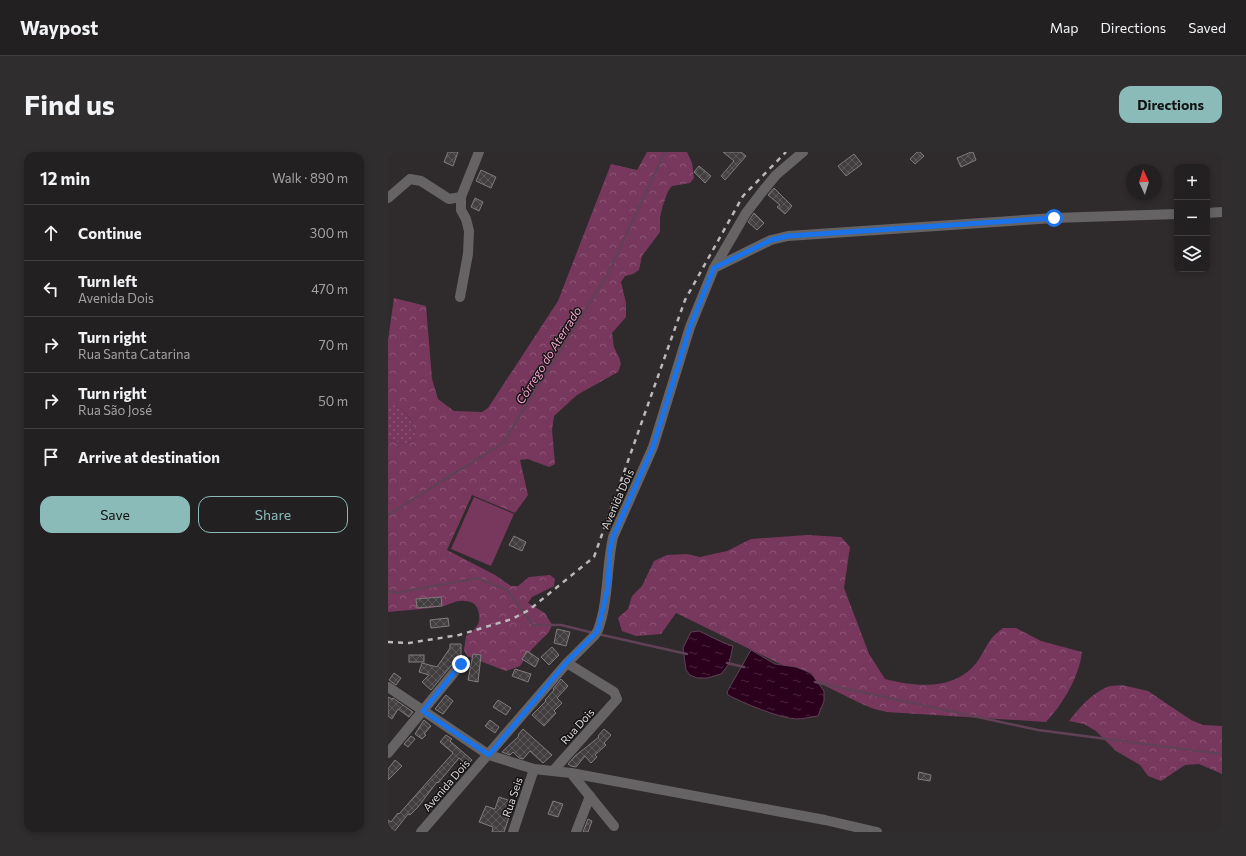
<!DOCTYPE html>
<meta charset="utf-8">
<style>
:root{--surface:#232021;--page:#2f2d2e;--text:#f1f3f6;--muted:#a3a3a5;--line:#403e3f;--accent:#8bbbb9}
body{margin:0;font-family:Commissioner,sans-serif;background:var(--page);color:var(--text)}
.controls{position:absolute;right:12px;top:12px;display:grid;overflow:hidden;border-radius:8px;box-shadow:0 2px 6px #0003}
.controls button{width:36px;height:36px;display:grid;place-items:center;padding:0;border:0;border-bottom:1px solid var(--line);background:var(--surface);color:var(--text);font:20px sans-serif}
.compass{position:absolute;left:738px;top:12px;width:36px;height:36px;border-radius:50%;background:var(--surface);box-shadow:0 2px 6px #0003;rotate:356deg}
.stop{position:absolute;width:12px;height:12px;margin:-9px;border:3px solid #1a73e8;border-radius:50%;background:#fff}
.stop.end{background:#1a73e8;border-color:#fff;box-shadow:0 1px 4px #0008}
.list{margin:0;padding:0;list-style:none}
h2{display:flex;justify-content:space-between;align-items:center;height:52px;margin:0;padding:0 16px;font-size:17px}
h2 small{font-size:13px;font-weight:400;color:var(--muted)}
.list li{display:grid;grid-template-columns:26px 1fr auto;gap:12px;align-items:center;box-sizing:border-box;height:56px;padding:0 16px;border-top:1px solid var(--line)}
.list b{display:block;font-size:15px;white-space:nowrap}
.list p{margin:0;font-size:13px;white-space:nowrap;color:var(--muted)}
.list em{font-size:13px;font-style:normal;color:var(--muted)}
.actions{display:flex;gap:8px;padding:12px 16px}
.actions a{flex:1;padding:9px 0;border:1px solid var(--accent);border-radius:12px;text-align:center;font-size:14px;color:var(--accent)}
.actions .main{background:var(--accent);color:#111}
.icon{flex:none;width:22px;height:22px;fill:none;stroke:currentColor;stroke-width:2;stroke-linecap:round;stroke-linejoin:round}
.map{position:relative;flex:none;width:834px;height:680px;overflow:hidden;border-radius:12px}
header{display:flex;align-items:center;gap:24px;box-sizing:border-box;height:56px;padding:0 20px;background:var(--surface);border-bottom:1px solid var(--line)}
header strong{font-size:19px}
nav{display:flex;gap:22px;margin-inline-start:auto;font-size:14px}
.intro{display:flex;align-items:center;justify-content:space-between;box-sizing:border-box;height:96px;padding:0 24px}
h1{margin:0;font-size:28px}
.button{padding:10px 18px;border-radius:12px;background:var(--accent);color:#111;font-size:14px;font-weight:700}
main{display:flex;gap:24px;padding:0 24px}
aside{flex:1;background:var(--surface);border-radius:12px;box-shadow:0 2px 6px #0003}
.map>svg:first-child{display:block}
.grass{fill:url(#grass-dots)}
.forest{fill:url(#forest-crowns)}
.garden{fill:#78385e}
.water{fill:url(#water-ripples);stroke:#604156}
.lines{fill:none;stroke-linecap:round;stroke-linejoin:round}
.stream{stroke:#604156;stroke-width:2.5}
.building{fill:url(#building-cross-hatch);stroke:#807b7d}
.minor{stroke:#666365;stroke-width:10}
.rail{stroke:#bbb8ba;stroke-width:2.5;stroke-dasharray:5 5;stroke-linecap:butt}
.route{stroke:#1a73e8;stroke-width:5}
.labels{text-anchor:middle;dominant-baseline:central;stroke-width:3;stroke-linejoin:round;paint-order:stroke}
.street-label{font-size:11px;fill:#dddadc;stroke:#151314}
.water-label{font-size:12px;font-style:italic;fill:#f8a7d4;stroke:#151314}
</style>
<header>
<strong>Waypost</strong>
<nav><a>Map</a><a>Directions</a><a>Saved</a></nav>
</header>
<div class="intro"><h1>Find us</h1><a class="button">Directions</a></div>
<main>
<aside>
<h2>12 min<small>Walk · 890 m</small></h2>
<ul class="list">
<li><svg class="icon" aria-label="ahead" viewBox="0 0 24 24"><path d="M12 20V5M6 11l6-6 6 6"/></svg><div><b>Continue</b></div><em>300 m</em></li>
<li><svg class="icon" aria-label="left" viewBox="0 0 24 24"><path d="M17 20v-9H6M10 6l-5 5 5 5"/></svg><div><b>Turn left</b><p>Avenida Dois</p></div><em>470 m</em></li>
<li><svg class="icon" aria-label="right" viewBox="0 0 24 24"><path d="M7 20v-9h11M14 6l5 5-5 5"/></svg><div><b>Turn right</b><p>Rua Santa Catarina</p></div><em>70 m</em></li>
<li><svg class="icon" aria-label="right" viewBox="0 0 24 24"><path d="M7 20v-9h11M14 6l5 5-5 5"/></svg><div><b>Turn right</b><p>Rua São José</p></div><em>50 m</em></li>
<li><svg class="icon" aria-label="arrive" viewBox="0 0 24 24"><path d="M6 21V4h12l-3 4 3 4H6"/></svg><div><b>Arrive at destination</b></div></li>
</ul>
<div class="actions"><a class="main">Save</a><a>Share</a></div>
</aside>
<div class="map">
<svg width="834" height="680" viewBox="0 0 834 680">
<defs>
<pattern id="grass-dots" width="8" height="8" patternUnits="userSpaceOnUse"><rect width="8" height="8" fill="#78385e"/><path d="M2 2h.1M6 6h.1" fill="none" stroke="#8b5474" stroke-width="1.8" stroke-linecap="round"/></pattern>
<pattern id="forest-crowns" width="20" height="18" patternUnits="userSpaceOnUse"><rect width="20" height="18" fill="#78385e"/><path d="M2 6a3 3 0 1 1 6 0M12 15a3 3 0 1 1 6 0" fill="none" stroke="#8b5474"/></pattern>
<pattern id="water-ripples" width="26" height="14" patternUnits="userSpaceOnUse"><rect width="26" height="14" fill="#2b001c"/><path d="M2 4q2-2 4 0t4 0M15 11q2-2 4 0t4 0" fill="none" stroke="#49253c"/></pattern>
<pattern id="building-cross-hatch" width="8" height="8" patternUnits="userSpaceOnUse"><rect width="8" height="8" fill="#423e40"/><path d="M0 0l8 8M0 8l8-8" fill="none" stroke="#5d595b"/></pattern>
</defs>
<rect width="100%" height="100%" fill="#2f2a2c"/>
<path class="grass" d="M0,250C17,257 28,269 27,287C19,294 10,291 0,287Z"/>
<g class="forest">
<path d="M259,0H299L304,11L306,26L302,31L284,34L280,39L275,53L272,65V80L254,104L251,118L245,122L237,124L233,130L238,151V165L224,181C225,186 225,191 226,195C230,206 236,208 230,220L189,243L166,264L164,278L167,312L161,315L140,307L132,308L140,343L127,361L84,343L59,398L107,423L123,434H130L141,425L162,423L167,427L166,434L144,445L140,451L157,461L164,473L161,480L144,497L132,514L118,519L79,504L76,498L78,484C86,478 93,473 91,462C90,454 85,449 77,449C69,448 63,452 56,454C37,457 18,458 0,460V287C10,291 19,294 27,287C28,269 17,257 0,250V188L6,146L38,154L44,227L50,247L66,259L94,260L100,256L170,149L223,12L249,18Z"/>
<path d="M419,383L453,385L462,395L456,436L481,502L497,527C528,535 567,539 589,510C594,503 598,494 603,487C606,483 611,479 615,476H628L653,489L694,500C691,525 675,552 658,570L499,560L486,557L474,552L288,461L273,482L248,484L234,479L230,466L240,457L244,444L254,434L266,409L279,403L299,402L312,405L339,399L363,387Z"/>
<path d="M734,533L760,539L803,568L815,573L834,574V622L811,612L797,613L773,629L760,624L752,613L728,599L708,579L696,572L681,569C691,556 703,542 719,535C723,533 729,534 734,533Z"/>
</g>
<polygon class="garden" points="86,345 126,362 103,414 63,397"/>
<g class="water">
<polygon points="311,479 336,491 345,494 341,512 333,522 319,526 309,526 302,523 298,518 295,496 303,480"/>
<path d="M363,498L387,512L408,515L423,521L436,539V549L430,564C423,565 415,567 408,567C391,566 355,551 340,543L339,540Z"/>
</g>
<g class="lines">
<g class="stream">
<polyline points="0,363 115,291 221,120 277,0"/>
<polyline points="0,439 8,441 89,426 119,438 145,473 173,473 206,481"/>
<polyline points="210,482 299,502"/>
<polyline points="339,511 356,515"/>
<polyline points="427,530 650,578 834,602"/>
</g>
</g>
<g class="building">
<polygon points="60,0 70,0 65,14 56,10"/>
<polygon points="335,0 353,0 358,4 337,28 333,24 346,9"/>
<polygon points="529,0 532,0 536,4 527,12 522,7"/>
<polygon points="583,0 585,0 588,8 573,15 569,6"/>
<polygon points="466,2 474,12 458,24 450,14"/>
<polygon points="311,14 323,24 317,31 306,20"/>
<polygon points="93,18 108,25 103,36 88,29"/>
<polygon points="386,36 404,54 397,62 389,55 392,53 380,43"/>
<polygon points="87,46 95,50 91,59 83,55"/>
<polygon points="366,61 376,71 369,78 360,70"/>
<polygon points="126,384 138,390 134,399 121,393"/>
<polygon points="53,445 54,454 29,456 28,447"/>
<polygon points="60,466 61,474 43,476 42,468"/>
<polygon points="169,477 182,480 178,494 166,491"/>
<polygon points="62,492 73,492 73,506 68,508 43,538 34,530 41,523 31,520 34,511 49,515 62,496"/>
<polygon points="164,495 171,503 161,513 153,505"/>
<polygon points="139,499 151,507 147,515 134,507"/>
<polygon points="85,502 93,503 90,530 80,528"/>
<rect x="21" y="503" width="15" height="7"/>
<polygon points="127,517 143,522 140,530 124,524"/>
<polygon points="6,521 13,526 8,533 1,528"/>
<polygon points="173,527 180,534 169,546 174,551 166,559 168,561 156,574 144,563 158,549 157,548 166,538 165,537"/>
<polygon points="58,543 65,549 55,562 47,557"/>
<polygon points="0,545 4,547 5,546 25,560 21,565 10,557 4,567 0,564"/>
<polygon points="110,548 123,556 118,563 105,555"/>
<polygon points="36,568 43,574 36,582 38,583 34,587 27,582"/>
<polygon points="102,568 111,575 107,581 97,574"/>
<polygon points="135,577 164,603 155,611 142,599 135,607 131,606 125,600 122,603 114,600 131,584 130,583"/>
<polygon points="216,577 223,583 216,591 218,593 207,603 209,605 203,611 197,604 188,615 183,614 180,612 187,604 211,585 210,584"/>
<polygon points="58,583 64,587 62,589 84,608 79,613 71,606 50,631 49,630 30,655 22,663 20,662 6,680 5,680 0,676 0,668 3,670 10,661 11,662 65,601 52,590"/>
<polygon points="23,584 27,587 20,595 16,592"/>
<polygon points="7,608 14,614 0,628 0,617"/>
<polygon points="531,620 543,623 542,629 530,627"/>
<polygon points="111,645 126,650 116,680 104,680 105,675 91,670 98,654 107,657"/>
<polygon points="165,649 175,652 170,665 160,662"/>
<polygon points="200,667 204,669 200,680 195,680"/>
</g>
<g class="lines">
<g class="minor">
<polyline points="0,46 22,27 33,29 61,47 73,45"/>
<polyline points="819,61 834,60"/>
<polyline points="326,116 383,88 400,84 666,66 789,62"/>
<polyline points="72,145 80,102 81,79 78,67 73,58 73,45 91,0"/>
<polyline points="0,535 101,603 146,617 183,621 226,674"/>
<polyline points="0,601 73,512"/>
<polyline points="165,619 229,547 226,540 179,511"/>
<polyline points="183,621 437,668 489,680"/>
<path d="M33,680L179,511L207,483L210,478C221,448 218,416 225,385L265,295L302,175L326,116L358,61L374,40L388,23L415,0"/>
<polyline points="125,680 146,617"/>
<polyline points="188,680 202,644"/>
</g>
<polyline class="rail" points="0,490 21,491 71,483 124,467 141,458 206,405 297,148 355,44 398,0"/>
</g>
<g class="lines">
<polyline class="route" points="73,512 35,559 101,603 178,511 207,482 210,478 220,435 222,397 225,385 265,295 302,175 326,116 383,88 400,84 666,66"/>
</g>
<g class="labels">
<g class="street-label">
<text transform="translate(229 347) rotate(-66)">Avenida Dois</text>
<text transform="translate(189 574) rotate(-48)">Rua Dois</text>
<text transform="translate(58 633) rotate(-49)">Avenida Dois</text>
<text transform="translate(124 645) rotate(-71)">Rua Seis</text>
</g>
<g class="water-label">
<text transform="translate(160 203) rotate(-58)">Córrego do Aterrado</text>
</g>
</g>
</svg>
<div class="controls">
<button>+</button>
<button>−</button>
<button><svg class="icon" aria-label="layers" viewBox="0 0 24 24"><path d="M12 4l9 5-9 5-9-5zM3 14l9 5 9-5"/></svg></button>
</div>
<svg class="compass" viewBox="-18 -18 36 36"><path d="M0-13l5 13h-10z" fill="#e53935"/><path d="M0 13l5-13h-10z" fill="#a3a3a5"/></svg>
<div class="stop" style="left:666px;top:66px"></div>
<div class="stop end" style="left:73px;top:512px"></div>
</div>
</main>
